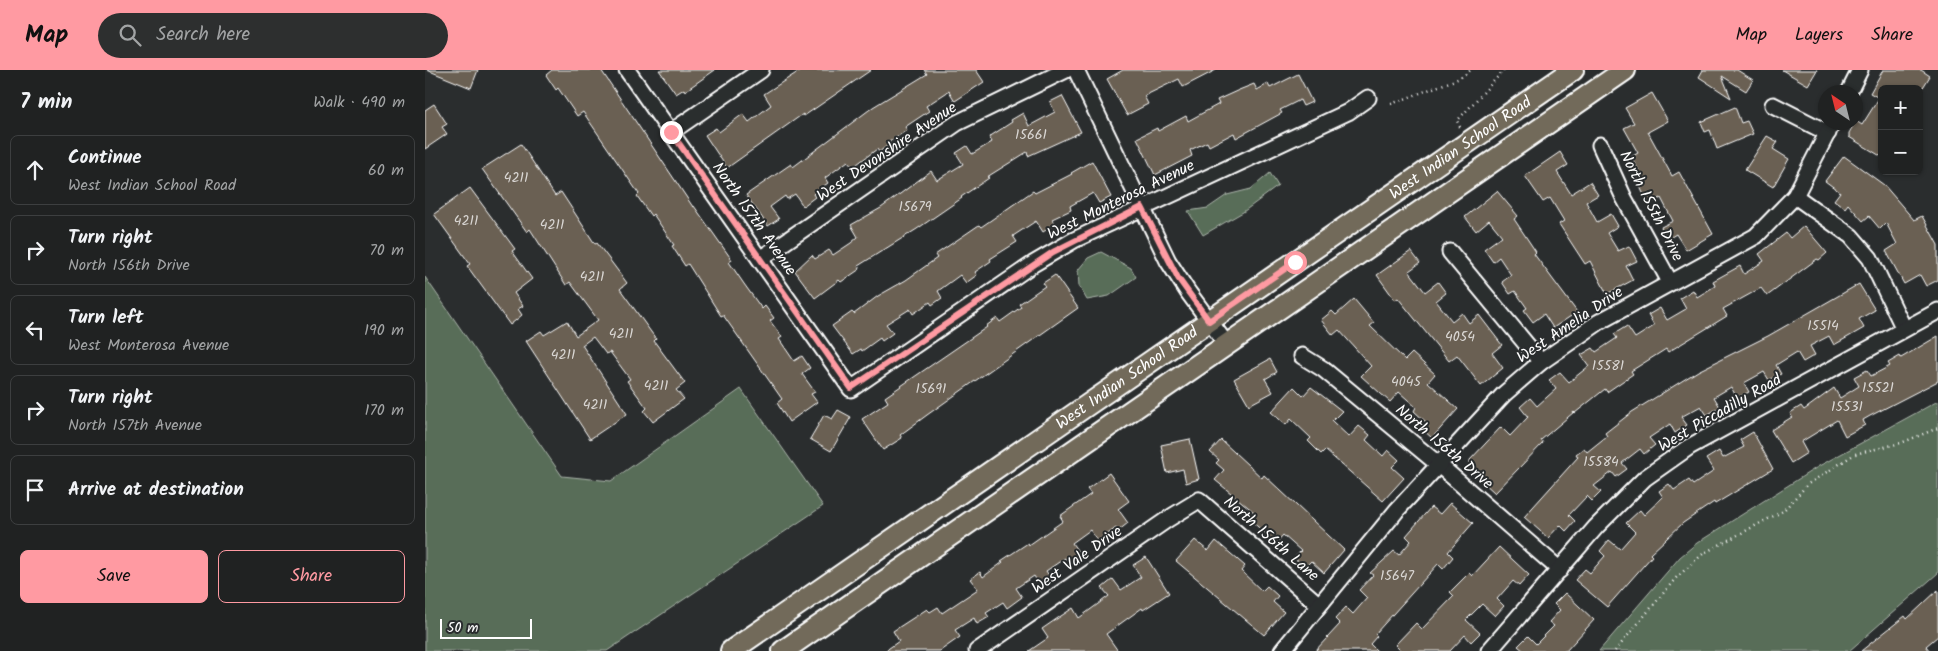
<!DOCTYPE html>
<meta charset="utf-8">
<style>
:root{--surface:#202222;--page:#2d2f2f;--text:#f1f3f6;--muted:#a2a4a5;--line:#3d3f40;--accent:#ff9aa2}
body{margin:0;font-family:Kalam,sans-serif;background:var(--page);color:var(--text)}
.controls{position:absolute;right:15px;top:15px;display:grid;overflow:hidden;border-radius:8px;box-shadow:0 1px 4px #0004}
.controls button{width:45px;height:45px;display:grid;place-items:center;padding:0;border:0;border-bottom:1px solid var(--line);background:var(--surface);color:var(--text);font:25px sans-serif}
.compass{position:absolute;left:1393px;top:15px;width:45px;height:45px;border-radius:50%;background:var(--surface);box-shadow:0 1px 4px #0004;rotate:325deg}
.scale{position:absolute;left:15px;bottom:12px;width:92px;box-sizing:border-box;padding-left:5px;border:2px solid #fff;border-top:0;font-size:14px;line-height:18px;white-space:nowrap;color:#fff;-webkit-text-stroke:4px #2a2d2e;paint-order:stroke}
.stop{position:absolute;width:15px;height:15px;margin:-11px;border:4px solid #ff9aa2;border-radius:50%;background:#fff}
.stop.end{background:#ff9aa2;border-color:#fff;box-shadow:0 1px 5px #0008}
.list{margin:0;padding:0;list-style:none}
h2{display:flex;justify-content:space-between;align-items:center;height:65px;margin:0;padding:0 20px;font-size:21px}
h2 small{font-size:16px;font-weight:400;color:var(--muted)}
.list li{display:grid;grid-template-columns:32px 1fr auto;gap:15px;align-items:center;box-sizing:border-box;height:70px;margin:0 10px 10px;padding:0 10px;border:1px solid var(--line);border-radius:8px}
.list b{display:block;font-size:19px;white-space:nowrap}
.list p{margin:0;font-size:16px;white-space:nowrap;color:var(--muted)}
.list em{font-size:16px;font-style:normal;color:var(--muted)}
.actions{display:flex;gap:10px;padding:15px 20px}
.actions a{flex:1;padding:11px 0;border:1px solid var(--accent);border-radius:8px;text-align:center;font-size:18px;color:var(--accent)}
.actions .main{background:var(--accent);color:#111}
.icon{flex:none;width:28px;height:28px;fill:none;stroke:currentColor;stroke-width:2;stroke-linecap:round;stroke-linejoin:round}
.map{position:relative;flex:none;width:1513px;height:581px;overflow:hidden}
header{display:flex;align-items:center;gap:30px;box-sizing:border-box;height:70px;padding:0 25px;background:var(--accent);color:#111}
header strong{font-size:24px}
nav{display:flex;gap:28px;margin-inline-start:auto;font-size:18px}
.search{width:350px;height:45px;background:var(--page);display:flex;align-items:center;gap:12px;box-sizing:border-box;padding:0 18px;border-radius:28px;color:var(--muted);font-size:19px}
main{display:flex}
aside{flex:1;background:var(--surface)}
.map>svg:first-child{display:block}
.green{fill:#586d58;stroke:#acb6ac}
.building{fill:#6b6052;stroke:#fff}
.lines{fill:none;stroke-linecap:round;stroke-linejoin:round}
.minor-casing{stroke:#fff;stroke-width:19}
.major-casing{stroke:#fff;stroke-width:24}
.path{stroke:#fff;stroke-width:2.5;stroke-dasharray:1 4;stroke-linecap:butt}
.minor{stroke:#2a2d2e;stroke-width:15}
.major{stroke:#726b5a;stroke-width:20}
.route{stroke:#ff9aa2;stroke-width:6}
.labels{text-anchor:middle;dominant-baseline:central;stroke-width:4;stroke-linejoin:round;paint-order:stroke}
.number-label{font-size:14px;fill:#dad7d4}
.street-label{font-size:16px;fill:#fff;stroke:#2a2d2e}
</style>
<header>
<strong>Map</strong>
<div class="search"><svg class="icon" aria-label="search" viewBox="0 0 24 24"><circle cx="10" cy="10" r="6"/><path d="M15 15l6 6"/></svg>Search here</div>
<nav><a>Map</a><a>Layers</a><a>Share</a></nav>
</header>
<main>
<aside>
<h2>7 min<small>Walk · 490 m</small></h2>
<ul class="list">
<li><svg class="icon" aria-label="ahead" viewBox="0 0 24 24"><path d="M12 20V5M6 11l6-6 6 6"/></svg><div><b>Continue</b><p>West Indian School Road</p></div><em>60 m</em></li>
<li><svg class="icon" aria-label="right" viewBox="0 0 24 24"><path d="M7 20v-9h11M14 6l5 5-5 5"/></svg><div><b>Turn right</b><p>North 156th Drive</p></div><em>70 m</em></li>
<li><svg class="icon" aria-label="left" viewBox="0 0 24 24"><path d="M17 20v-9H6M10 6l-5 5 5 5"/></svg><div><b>Turn left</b><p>West Monterosa Avenue</p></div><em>190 m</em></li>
<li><svg class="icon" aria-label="right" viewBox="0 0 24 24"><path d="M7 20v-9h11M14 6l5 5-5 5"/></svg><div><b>Turn right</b><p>North 157th Avenue</p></div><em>170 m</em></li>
<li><svg class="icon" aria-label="arrive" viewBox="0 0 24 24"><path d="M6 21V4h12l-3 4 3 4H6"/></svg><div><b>Arrive at destination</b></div></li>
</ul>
<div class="actions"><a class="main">Save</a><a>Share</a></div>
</aside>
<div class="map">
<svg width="1513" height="581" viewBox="0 0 1513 581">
<rect width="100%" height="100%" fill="#2a2d2e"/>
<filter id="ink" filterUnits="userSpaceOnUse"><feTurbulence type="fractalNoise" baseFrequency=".02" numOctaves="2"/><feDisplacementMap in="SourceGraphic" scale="10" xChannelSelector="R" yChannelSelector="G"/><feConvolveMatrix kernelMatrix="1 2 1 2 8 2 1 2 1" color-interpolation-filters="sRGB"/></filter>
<g filter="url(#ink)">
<g class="green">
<polygon points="845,103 853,116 818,142 778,165 763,141 783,138 802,125 826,119"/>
<polygon points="676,182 706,198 711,207 684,226 662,230 654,216 653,200 663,188"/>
<polygon points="0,207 137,406 186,411 316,319 398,436 182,581 0,581"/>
<polygon points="1513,331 1513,503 1424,581 1174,581 1255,487 1272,473 1394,396"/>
</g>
<g class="building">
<polygon points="2,0 53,0 46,18"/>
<polygon points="127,0 176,0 268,137 269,136 307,190 304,192 319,214 337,239 340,236 349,248 345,251 357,267 354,269 369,291 377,286 385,298 377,304 390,322 386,324 392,332 364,352 352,333 357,329 298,245 296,246 263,194 260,196 247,176 249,175 228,144 226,146 212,126 214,124 158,42 152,46 133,18 131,20 121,5"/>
<polygon points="234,0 290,0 260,21 259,19 251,24"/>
<polygon points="376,0 446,0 379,46 378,44 302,98 280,65 291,58 294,62 318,44 324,52 346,35 339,24"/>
<polygon points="499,0 551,0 559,12 530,31 524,21 501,36 504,41 480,57 482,60 464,72 465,74 454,82 452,79 428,97 423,91 400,108 403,113 388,124 390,127 378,136 370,124 362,129 360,126 345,137 354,149 343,156 321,125 366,94 368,97 448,37 502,4"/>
<polygon points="698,0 791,0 758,17 754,9 719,26 723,34 702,45 682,9"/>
<polygon points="1278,0 1312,0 1328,10 1321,21 1297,6 1306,28 1274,7"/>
<polygon points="1357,0 1392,0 1383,15"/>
<polygon points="1458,0 1496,0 1505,6 1497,19 1457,19 1457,87 1424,67 1424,63 1431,51 1437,55 1454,28 1445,23"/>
<polygon points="873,4 887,32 878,36 875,30 855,40 857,43 811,68 809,63 784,76 782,72 765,80 767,86 730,105 712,68 732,58 733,61 761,46 763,51 794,34 792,30 814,20 829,14 832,20 843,14 845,18"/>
<polygon points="1227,23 1243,51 1223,62 1247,106 1254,102 1288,164 1261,180 1251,164 1243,169 1236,157 1248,151 1236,128 1224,134 1217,121 1210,104 1214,101 1206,87 1213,83 1199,58 1209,53 1200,38"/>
<polygon points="637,26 656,62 603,86 602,82 562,107 564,108 536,127 537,128 492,159 433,196 435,199 416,212 414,210 390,228 370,201 387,185 390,189 404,180 408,185 426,173 433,167 426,155 456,138 506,101 512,110 538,94 531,83 542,76 547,84 567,72 564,67 587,52 586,50 598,43 604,56 630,42 625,32"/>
<polygon points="9,34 22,54 17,57 22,64 0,79 0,40"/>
<polygon points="1310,37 1316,53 1322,51 1328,64 1292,79 1285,60 1280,62 1276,52"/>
<polygon points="1342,66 1353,72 1348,79 1364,89 1348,117 1320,100"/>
<polygon points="96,74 130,126 136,122 170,174 172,173 202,213 195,219 231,269 229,271 260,313 251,320 259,329 228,352 219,341 222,338 202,311 205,309 185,282 181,284 168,267 157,275 202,344 165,369 101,271 116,261 119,265 142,251 151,266 173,250 145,212 141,215 105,159 102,162 57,99"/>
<polygon points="1135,82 1143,95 1132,102 1146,124 1165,112 1173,125 1161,132 1172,152 1186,144 1193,156 1182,163 1193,181 1204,176 1212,191 1201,196 1208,210 1182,224 1165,191 1160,194 1134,154 1139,151 1125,128 1118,132 1100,106"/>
<polygon points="1419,86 1459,115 1489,150 1497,146 1513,175 1513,210 1501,216 1495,205 1479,214 1461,181 1472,174 1461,153 1455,159 1444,146 1438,151 1423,134 1420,138 1409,130 1415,122 1400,111"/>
<polygon points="667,91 686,127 674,133 668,123 645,136 646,140 627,149 630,154 618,162 611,151 588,166 592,172 565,189 566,191 550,202 552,205 541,213 535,205 513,221 517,228 507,235 505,232 488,244 485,239 461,254 468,263 457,271 455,268 437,281 436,279 428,284 407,256 427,242 429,244 453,226 481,210 512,188 510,185 554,155 556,157 608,121 610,123 647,104 646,103"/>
<polygon points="45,118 90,179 87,181 107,209 89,223 98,236 93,239 97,245 85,255 42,196 45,194 9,144"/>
<polygon points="1072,121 1093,146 1089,149 1111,182 1109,184 1152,242 1128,258 1119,244 1108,252 1099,240 1102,238 1090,221 1085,224 1077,212 1086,205 1074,187 1068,192 1059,179 1077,166 1064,150 1051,161 1040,147"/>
<polygon points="1379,156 1402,183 1394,190 1392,189 1342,226 1336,218 1298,239 1302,246 1243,282 1241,279 1206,301 1208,304 1182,322 1180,319 1150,343 1149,342 1116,370 1118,373 1070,423 1045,400 1045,390 1076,357 1085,366 1103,347 1095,337 1105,328 1112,336 1131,319 1124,310 1135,302 1144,312 1164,296 1156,285 1168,278 1171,282 1192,268 1189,264 1202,256 1210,268 1229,256 1223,245 1235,238 1242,250 1261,239 1255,228 1268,220 1272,227 1290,216 1288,211 1315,196 1319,204 1339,191 1334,184 1361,163 1365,168"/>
<polygon points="986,181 995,193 984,201 1000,222 1013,212 1021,223 1011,231 1027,251 1037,243 1044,253 1054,245 1077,275 1067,283 1078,298 1056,316 1032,285 1024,291 973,228 970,230 952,205"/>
<polygon points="630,205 653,238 502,345 475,365 477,368 458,380 437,349 463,332 460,327 562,257 561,256 572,248 575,252 596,237 594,234 620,216 618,213"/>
<polygon points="1434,214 1450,240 1434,249 1439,258 1409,275 1404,266 1385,276 1390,285 1378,292 1372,282 1351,295 1356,304 1344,310 1339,302 1319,313 1324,322 1312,328 1306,317 1289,327 1295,337 1282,345 1276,336 1256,347 1262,355 1250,363 1245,354 1224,368 1230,375 1219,384 1215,379 1197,393 1202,399 1191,407 1187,402 1169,416 1176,422 1167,431 1162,426 1144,445 1150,451 1141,461 1135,455 1123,468 1099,447 1153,387 1151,384 1159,378 1162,382 1182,366 1180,363 1207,342 1273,301 1343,266"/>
<polygon points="929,229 949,253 945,256 980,290 987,283 1010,304 1003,312 1033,339 1007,368 997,359 1002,353 989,341 991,337 974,322 965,332 936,306 946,296 914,260 908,265 896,250 907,241 911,245"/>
<polygon points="1513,266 1513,311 1445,346 1438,350 1440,355 1420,366 1412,350 1376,372 1382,383 1366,393 1346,360 1367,347 1365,343 1376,336 1379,340 1409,318 1415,328 1434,316 1429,307 1442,300 1446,306 1465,296 1463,293 1475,286 1476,288"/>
<polygon points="845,289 852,302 840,309 848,322 824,335 809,309"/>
<polygon points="869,317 878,326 886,317 917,341 907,351 924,367 934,356 945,365 941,370 958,386 963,380 974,390 967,397 979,408 958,431 900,380 896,384 883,371 886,368 866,349 861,355 846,342"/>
<polygon points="413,340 426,347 406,381 385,369 399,345 407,349"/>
<polygon points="1328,362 1348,399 1290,434 1289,432 1258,453 1225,484 1227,486 1182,537 1150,510 1160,499 1165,503 1180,486 1175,481 1184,470 1195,479 1210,462 1201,453 1215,440 1219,445 1238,427 1234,421 1244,414 1249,420 1264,410 1268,415 1289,401 1281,389 1294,381 1298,388 1319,377 1315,370"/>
<polygon points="765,369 774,409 761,413 758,399 742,403 736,375"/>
<polygon points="796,370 837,408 839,405 919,480 899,503 886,491 880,497 869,488 876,481 858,465 851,473 823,448 829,442 790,410 799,400 791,393 794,390 785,382"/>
<polygon points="684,403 704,431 693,439 703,453 693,461 691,458 673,471 665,460 647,473 656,486 645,494 640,488 621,501 625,507 614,514 609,506 591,518 597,527 582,538 578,532 561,543 564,547 552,554 549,548 530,560 535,567 515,581 460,581 474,571 468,561 502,539 505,542 513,537 517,543 553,519 545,509 555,502 558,507 578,492 576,491 603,473 604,475 638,451 635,446 666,424 662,419"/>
<polygon points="1025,433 1048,453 1023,482 1028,487 1018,499 1013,494 950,564 952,566 945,574 952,581 890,581 915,554 910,549 921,537 928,544 942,528 934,520 948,505 945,503 969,481 974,485 986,471 981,466 1006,437 1015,444"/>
<polygon points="770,470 783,481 791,471 820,496 816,501 837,521 842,516 853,526 848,532 859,542 839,565 751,491"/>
<polygon points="1074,477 1104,505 1094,516 1088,511 1072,529 1079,536 1070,546 1057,534 1041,550 1055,563 1046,572 1040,565 1025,581 976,581 970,575 991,553 997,559 1029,526 1025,522 1044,503 1047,506"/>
<polygon points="721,487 744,523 718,540 717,538 681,564 693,581 604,581 623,568 617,559 633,548 648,538 654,548 684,526 677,518 688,509 696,520 716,507 708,495"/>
<polygon points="1513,520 1513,566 1501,576 1505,581 1436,581 1480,546 1482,549"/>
<polygon points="1140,523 1169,550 1141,581 1099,581 1093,576 1103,566 1111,574 1129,556 1124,552 1135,540 1129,534"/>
</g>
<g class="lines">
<g class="minor-casing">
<g id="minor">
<polyline points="202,0 426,319 608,194 649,170 923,42 943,28"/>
<polyline points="651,0 743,191 763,222 802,275"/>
<polyline points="1424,22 1435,0"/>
<polyline points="1348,35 1403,63"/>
<polyline points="246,62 336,0"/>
<polyline points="1175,75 1199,128 1245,212"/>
<polyline points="1370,126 1426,166 1445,188 1479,259"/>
<polyline points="1025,182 1116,292"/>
<polyline points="335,189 532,53 641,0"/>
<polyline points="877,286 898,299 1014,395 1135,500"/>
<polyline points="552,581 743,449 774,430 894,535"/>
<polyline points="857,581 972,440 1079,324 1116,292 1174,252 1331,166 1370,126 1408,52"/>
<polyline points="1064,581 1171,457 1220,408 1264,377 1513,241"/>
</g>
</g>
<g class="major-casing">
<g id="major">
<path id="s1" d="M306,581L1148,0"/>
<polyline points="358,581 1200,0"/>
</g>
</g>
<g class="path">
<polyline points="966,34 1035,8 1046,0"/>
<polyline points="1035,57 1032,51 1079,0"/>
<polyline points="1190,581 1251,508 1279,483 1358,441 1383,414 1430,384 1476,373 1513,358"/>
</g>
<use href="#minor" class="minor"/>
<use href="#major" class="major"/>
</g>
</g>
<g class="lines" filter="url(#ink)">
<polyline class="route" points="246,62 426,318 628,182 717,137 753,208 784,251 870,192"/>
</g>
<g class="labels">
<g class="number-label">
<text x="606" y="65">15661</text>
<text x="91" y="108">4211</text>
<text x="490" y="137">15679</text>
<text x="41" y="151">4211</text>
<text x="127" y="155">4211</text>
<text x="167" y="207">4211</text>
<text x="1398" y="256">15514</text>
<text x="196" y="264">4211</text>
<text x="1035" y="267">4054</text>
<text x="138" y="285">4211</text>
<text x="1183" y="296">15581</text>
<text x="981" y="312">4045</text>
<text x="231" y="316">4211</text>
<text x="1453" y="318">15521</text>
<text x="506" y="319">15691</text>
<text x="170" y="335">4211</text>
<text x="1422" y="337">15531</text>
<text x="1176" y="392">15584</text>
<text x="972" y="506">15647</text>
</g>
<g class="street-label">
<text stroke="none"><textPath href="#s1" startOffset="886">West Indian School Road</textPath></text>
<text transform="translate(462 82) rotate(-34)">West Devonshire Avenue</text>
<text transform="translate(696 130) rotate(-26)">West Monterosa Avenue</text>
<text transform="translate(1226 136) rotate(63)">North 155th Drive</text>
<text transform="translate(329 149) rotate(55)">North 157th Avenue</text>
<text transform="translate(1145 255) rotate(-34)">West Amelia Drive</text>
<text stroke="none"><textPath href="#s1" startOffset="481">West Indian School Road</textPath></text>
<text transform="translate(1295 343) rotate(-30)">West Piccadilly Road</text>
<text transform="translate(1019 377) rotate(40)">North 156th Drive</text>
<text transform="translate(846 469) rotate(41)">North 156th Lane</text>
<text transform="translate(652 490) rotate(-35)">West Vale Drive</text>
</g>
</g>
</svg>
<div class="controls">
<button>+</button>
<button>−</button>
</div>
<svg class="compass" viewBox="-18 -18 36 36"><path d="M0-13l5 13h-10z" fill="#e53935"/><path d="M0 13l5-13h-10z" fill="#a2a4a5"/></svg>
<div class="scale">50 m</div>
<div class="stop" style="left:870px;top:192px"></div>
<div class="stop end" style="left:246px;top:62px"></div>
</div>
</main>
